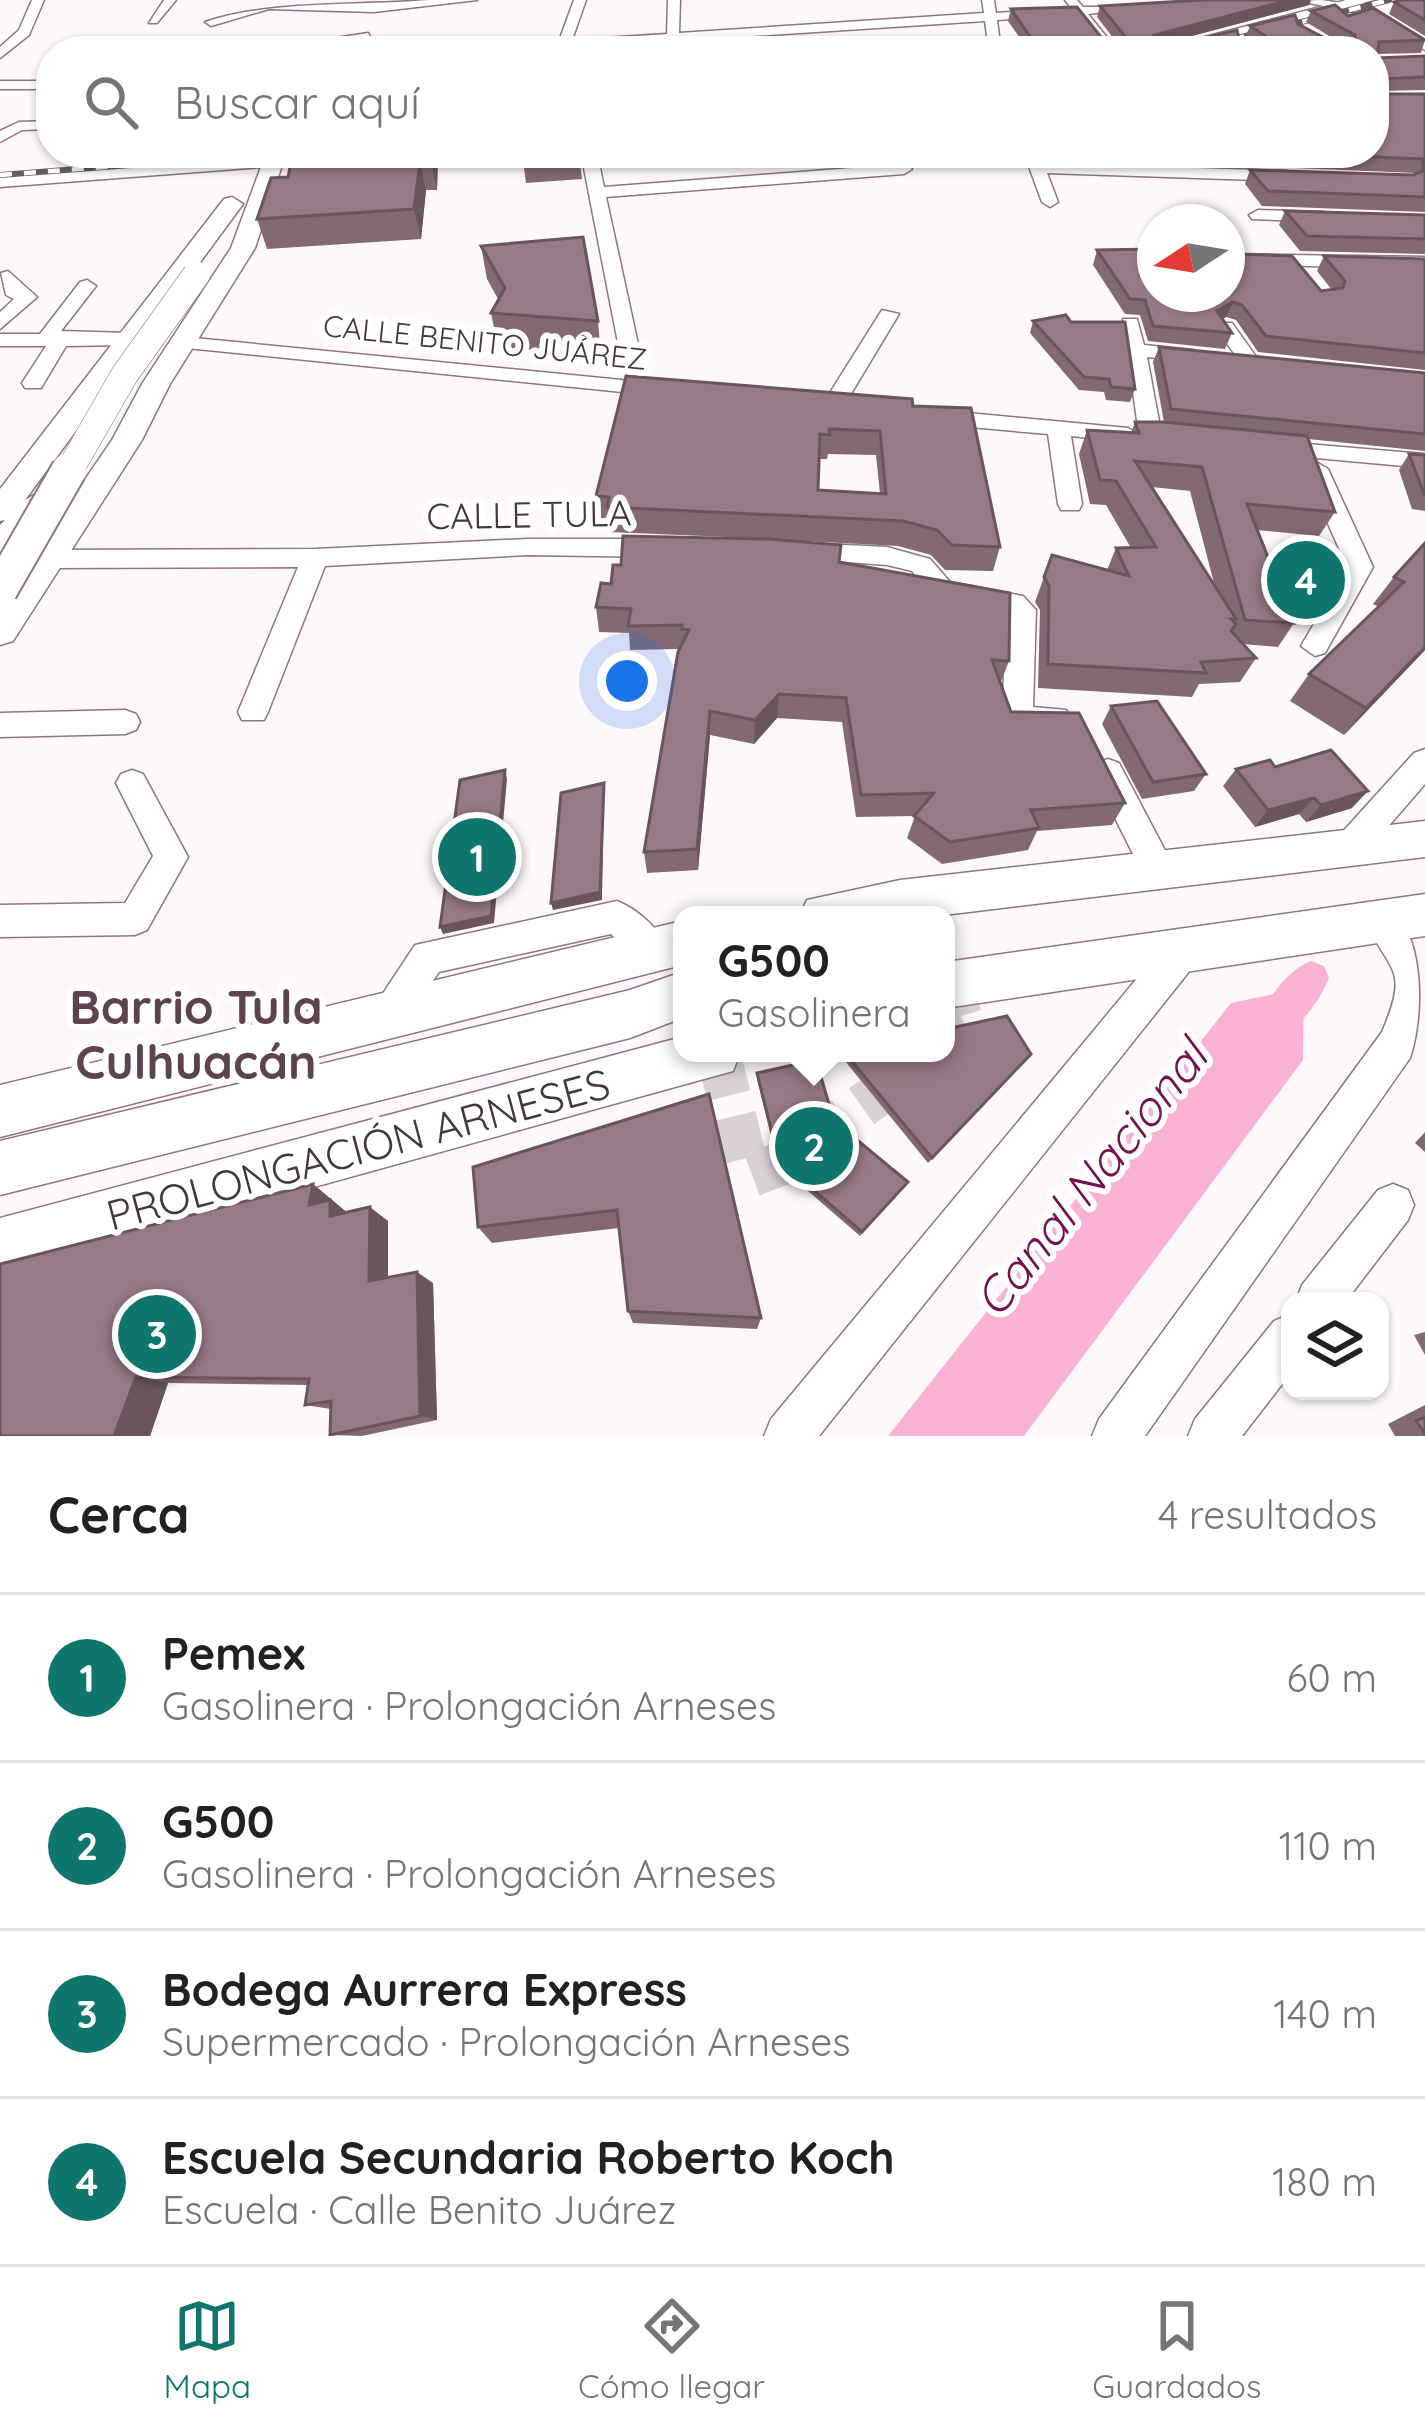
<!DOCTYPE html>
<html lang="es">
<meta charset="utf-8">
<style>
:root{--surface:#fff;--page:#f2f2f2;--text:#202124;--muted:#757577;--line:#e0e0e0;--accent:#0f766e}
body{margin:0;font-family:Quicksand,sans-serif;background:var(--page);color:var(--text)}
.controls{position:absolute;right:36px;bottom:36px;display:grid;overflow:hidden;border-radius:24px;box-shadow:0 3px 9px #0004}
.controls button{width:108px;height:108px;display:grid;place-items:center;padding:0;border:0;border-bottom:3px solid var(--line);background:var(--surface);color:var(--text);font:60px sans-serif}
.compass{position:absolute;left:1137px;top:204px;width:108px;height:108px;border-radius:50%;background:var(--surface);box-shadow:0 3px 9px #0004;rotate:258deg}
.you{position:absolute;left:627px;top:681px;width:42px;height:42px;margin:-30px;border:9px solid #fff;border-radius:50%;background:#1a73e8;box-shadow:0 0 0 18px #1a73e833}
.badge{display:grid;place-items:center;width:78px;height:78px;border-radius:50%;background:var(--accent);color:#fff;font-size:39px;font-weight:700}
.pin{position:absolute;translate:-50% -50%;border:6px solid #fff;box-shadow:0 3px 12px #0006}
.popup{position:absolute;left:673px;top:906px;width:282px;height:156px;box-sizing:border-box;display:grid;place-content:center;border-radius:24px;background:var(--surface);filter:drop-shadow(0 3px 9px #0005);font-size:39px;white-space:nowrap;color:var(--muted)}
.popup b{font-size:45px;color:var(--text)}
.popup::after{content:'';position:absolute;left:50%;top:100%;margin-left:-24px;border:24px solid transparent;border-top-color:var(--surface)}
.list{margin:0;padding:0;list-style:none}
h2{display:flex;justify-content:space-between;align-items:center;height:156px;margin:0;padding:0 48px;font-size:51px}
h2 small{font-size:39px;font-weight:400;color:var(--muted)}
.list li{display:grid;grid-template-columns:78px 1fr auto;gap:36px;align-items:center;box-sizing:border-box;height:168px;padding:0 48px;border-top:3px solid var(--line)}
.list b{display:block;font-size:45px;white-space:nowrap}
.list p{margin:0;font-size:39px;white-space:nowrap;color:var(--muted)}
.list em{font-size:39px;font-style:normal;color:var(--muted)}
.icon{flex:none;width:66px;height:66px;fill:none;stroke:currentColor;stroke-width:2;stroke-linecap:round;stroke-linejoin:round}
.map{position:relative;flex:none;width:1425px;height:1436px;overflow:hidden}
.search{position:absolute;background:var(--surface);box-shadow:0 3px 9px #0004;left:36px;right:36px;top:36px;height:132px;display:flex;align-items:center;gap:30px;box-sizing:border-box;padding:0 42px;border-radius:48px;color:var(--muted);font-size:45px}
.sheet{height:828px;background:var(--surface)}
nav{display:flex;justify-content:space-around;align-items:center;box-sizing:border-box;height:168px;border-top:3px solid var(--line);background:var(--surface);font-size:33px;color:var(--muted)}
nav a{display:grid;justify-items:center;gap:6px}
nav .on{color:var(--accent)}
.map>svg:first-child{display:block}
.water{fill:#f9b2d4}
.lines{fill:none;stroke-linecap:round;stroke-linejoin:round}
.canal{fill:#f9b2d4;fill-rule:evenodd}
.minor-tunnel-far1{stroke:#dad1d5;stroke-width:34;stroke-dasharray:34 16;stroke-linecap:butt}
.minor-tunnel{stroke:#dad1d5;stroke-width:44;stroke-dasharray:44 21;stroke-linecap:butt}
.minor-casing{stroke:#917481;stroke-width:3}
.major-casing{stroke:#917481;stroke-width:3}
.minor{fill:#fff;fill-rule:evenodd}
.major{fill:#fff;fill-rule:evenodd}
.rail-casing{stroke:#685c61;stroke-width:6}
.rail{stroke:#fff;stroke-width:4.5;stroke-dasharray:12;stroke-linecap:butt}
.major-bridge-far1-casing{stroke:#917481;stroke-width:28;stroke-linecap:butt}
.major-bridge-casing{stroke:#917481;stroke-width:38;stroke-linecap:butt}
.major-bridge-far1{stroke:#fff;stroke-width:27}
.major-bridge{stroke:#fff;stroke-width:34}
.wall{fill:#826974;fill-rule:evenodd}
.shaded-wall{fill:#6a555e}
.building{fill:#977a87;stroke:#6a555e;stroke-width:3;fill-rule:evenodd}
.labels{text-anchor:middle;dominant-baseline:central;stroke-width:12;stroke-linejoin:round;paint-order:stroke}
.far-street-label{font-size:30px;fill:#44373c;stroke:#fff}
.street-label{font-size:36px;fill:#44373c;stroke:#fff}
.near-street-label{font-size:42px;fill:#44373c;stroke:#fff}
.near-neighbourhood-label{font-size:48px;font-weight:bold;fill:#5d424f;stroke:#fff}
.near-water-label{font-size:48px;font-style:italic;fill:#76114f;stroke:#fff}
</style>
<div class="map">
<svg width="1425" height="1436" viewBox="0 0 1425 1436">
<rect width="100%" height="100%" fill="#fff8fb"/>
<polygon class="water" points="1304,988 1303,1060 1024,1436 888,1436 1231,1003"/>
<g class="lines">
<path class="canal" d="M1311,961L1324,966L1329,978C1320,1000 1301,1027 1279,1036L1266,1031L1260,1018C1269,996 1289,969 1311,961Z"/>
<polyline class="minor-tunnel-far1" points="954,983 970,1030 960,1037"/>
<g class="minor-tunnel">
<polyline points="946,1047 964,1034"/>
<polyline points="718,1053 749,1176 778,1165 937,1053"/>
</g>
<g class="minor-casing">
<g id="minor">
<polygon points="32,0 44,0 29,35 0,58 0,47 19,30"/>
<polygon points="164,0 176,0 157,23 149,23"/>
<path d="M428,0H477L374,12L269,9L211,26L205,22C271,0 357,6 428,0Z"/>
<polygon points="574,0 586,0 572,40 667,34 668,0 680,0 679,33 984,13 982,0 994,0 996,13 1071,8 1065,0 1077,0 1083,7 1145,7 1088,14 1118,51 1105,51 1077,15 997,20 1001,51 989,51 985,21 522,51 457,51 559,41"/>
<polygon points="1321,0 1349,4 1344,0 1358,0 1425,41 1425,50 1364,14 1299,1"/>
<polygon points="368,33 372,40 271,51 277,47"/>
<polygon points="182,44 192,44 192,51 180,51"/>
<rect x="0" y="81" width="51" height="8"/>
<polygon points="51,121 51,129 22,130 0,142 0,131 19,122"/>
<polygon points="581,153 597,153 604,187 904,164 912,169 904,174 606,197 640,353 630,359 620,353"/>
<polygon points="1024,153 1040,153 1044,163 1287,171 1295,176 1287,181 1047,173 1058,202 1050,207 1042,202"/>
<polygon points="1258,210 1324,212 1333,217 1324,222 1252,219 1249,215"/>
<polygon points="1227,254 1425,257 1425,269 1227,264"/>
<polygon points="8,271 37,297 0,329 0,312 14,299 6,295 1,273"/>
<polygon points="87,280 96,286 61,331 128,333 138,339 128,345 66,346 41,388 25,388 22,383 46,346 0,346 0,334 40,334 80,282"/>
<polygon points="882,310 899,314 840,412 824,412 821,407"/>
<polygon points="1123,319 1137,319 1144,345 1193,350 1203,356 1193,362 1147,357 1162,437 1159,442 1143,442 1139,435 1128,442 1071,436 1082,504 1079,510 1061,510 1058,504 1048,434 936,424 925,417 936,410 1128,428 1139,435"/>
<polygon points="1218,323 1232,323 1260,362 1257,366 1243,366 1215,327"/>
<polygon points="184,337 662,384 673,390 662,396 177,347 174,343"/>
<polygon points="1271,441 1425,454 1425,468 1263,453 1263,443"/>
<polygon points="1316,462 1328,469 1373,567 1325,653 1315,656 1301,646 1347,567 1304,469"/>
<polygon points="528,539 659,539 672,548 659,557 528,555 325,566 268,712 264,720 242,720 238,712 298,567 47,568 34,559 47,550 315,549"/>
<path d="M803,543L887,547L930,559L950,582L1023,596L1036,610L1033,707L1066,710L1070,718L1066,726C1044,733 1016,735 1003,713L1005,611L933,597L912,571L887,565L794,558L790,552Z"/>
<polygon points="125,710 136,714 140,722 136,730 125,734 0,737 0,713"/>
<polygon points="1425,749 1425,784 1361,858 1349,862 1337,858 1332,848 1337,838 1414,753"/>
<polygon points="1108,759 1119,763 1169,858 1174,868 1169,878 1157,883 1145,878 1092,772 1097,763"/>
<polygon points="132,770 143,774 188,857 147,930 135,935 0,937 0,905 125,903 153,856 116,783 121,774"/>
<path d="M617,901C637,909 660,929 669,949L664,961L651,966L638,961L611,934L439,972L400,1029L387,1034L374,1029L368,1016L415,945Z"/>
<path d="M1383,904C1425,926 1425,1013 1410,1058L1145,1436H1092L1099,1419L1382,1032C1410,966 1390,975 1365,920L1371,909Z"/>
<polygon points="1182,935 1195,940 1200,952 1195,964 819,1436 764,1436 771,1419 1169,940"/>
<polygon points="1393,1184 1408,1190 1414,1205 1408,1220 1346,1301 1296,1301 1302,1285 1378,1190"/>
<polygon points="1290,1314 1290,1374 1242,1436 1188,1436 1195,1419 1274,1321"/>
</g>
</g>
<g class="major-casing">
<g id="major">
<polygon points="1347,0 1374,0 1179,51 1151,51"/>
<polygon points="266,153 372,153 362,159 282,165 255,248 170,384 142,440 13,641 0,645 0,604 112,440 142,384 231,248 261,167 0,187 0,175"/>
<polygon points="232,197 243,204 25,500 44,489 60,499 12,553 0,556 0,525 5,520 0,521 0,489 224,199"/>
<polygon points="1425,821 1425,857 944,915 800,915 807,900 900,880"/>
<polygon points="1425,894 1425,936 946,1008 946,962"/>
<polygon points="682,921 682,965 0,1137 0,1085"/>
<polygon points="682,972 682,1018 630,1038 0,1195 0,1141 630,990"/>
<polygon points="682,1037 682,1053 740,1053 733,1071 0,1274 0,1218"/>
</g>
</g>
<use href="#minor" class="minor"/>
<use href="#major" class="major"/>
<g class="rail-casing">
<g id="rail">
<polyline points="1186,51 1389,0"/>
<polyline points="0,175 287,153"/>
</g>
</g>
<use href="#rail" class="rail"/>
<g class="major-bridge-far1-casing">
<polyline id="major-bridge-far1" points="68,473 125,374 196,275"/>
</g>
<g class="major-bridge-casing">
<polyline id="major-bridge" points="0,590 69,470"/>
</g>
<use href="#major-bridge-far1" class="major-bridge-far1"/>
<use href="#major-bridge" class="major-bridge"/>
</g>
<g class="wall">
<polygon points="1202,0 1311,0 1309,5 1169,42 1183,43 1239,39 1250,41 1245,38 1250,26 1298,24 1334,43 1341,43 1306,22 1311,11 1348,16 1425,40 1421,53 1377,54 1377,58 1425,56 1425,90 1378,91 1377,94 1425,94 1425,212 1262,206 1245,184 1250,170 1413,175 1415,173 1176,163 1170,153 1374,153 1374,51 1029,51 1008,21 1011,9 1105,42 1117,43 1097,17 1100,6"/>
<polygon points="1425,0 1425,36 1389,14 1394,2"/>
<polygon points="438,153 437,190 426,190 421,239 267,249 257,219"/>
<polygon points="522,153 579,155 582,179 526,183"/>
<polygon points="1285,211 1425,215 1425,254 1300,251 1279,225"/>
<polygon points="481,246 598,321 601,356 498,347 491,313 498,299 487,279"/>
<polygon points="1097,250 1233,254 1321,291 1332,290 1317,271 1324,256 1425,259 1425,370 1258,352 1236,320 1226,317 1222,319 1232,333 1225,349 1148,341 1140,315 1125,314 1093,265"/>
<polygon points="1033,321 1071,322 1135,389 1130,402 1106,400 1104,392 1079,390 1030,333"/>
<path d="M1159,347L1425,373V451L1308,439L1335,512L1319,536L1257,530L1294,623L1278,647L1243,644L1256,658L1240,682L1199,684L1192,697L1038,688L1040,610L1035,602L1052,555L1107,570L1116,548H1131L1106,505L1090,504L1079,454L1087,430L1131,433L1135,422H1164L1153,362ZM1152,487L1190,491L1215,587Z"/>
<path d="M913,406L1000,547L993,571L945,570L931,555L898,546L785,540L839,562L1009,661L1000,684L1011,712L1125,803L1112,825L1037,831L1028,850L942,864L907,838L915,816L856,817L842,722L777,718L754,744L710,735L698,870L647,873L644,852L679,649L630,650L629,633L599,632L596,607L621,565L751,538L609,532L608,521H599L596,496ZM828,454L876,455L880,494L818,490L819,459H827Z"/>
<polygon points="1409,454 1425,455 1425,511 1412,509 1399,470"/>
<polygon points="1425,543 1425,650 1344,735 1290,701 1309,674 1379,607 1373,604 1394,577"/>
<polygon points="1111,706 1206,774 1194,791 1142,799 1102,724"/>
<polygon points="1275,767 1352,808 1306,822 1299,814 1255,827 1223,786 1236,769"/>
<polygon points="842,1053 946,1053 1031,1054 928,1163 841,1056"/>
<polygon points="757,1073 834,1121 908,1182 860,1236 778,1165 757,1079"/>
<polygon points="709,1094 761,1318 757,1329 633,1323 628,1311 619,1228 492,1243 478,1227"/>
<polygon points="1425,1132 1425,1152 1415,1143"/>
<polygon points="313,1184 346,1212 388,1221 388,1277 433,1283 437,1420 362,1436 330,1435 331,1409 305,1405 308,1385 168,1383 150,1436 0,1436"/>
<polygon points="1425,1332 1425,1355 1414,1335"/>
<polygon points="1425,1405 1425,1436 1395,1436 1388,1424"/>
</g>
<g class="shaded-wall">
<polygon points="1290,0 1311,0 1309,5 1150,47 1150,40 1154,35"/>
<polygon points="431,153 438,153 437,190 431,161"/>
<polygon points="420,162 426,190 421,239 414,209"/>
<polygon points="1233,302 1226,317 1211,326 1217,311"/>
<polygon points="1425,647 1425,650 1344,735 1366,708"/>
<polygon points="779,694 777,718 754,744 755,720"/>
<polygon points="710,711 710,735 698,870 697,849"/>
<polygon points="505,770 507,779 494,923 443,934 440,927"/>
<polygon points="604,783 602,900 553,910 551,903"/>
<polygon points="1368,791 1352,808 1306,822 1321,805"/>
<polygon points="1314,798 1299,814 1255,827 1268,810"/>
<polygon points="313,1184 350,1215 350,1230 309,1205"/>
<polygon points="370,1207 388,1221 388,1292 369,1281"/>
<polygon points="417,1272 433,1283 437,1420 420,1416"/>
<polygon points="136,1377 168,1383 150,1436 114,1436"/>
</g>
<g class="building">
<polygon points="1202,0 1290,0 1154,35 1150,40 1183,43 1237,30 1239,39 1262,43 1267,37 1250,26 1295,15 1298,24 1334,43 1356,42 1355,35 1311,11 1335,5 1348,16 1373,8 1425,40 1379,42 1377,58 1425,56 1425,77 1380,79 1377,94 1425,94 1425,197 1268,191 1250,170 1413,175 1423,171 1423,159 1275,153 1374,153 1374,51 1040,51 1011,9 1077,7 1105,42 1121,43 1125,36 1100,6"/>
<polygon points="1403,0 1425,0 1425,20 1394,2"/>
<polygon points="385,44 381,51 329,51 333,45"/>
<polygon points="293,153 431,153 431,161 420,162 414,209 257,219 271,178 288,177"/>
<polygon points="522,153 579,153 579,155 522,159"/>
<polygon points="1285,211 1425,215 1425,239 1307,236"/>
<polygon points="583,237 598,321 491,313 505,288 481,246"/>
<polygon points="1227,248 1233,254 1292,256 1321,291 1343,288 1345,281 1324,256 1425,259 1425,353 1266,336 1242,305 1233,302 1217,311 1232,333 1153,326 1145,300 1130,299 1097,250 1155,249 1155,294 1227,294"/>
<polygon points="1066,315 1071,322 1125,322 1135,389 1111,387 1109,379 1084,377 1033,321"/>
<polygon points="1159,347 1425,373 1425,434 1171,409"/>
<path d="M626,376L912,399L913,406L971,408L1000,547L952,545L937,530L903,521L607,507L609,497L596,496ZM829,429L880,431L886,494L818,490L820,434L830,435Z"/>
<polygon points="1135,422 1163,422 1307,436 1335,512 1247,504 1294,623 1245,620 1202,467 1135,461 1236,619 1231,619 1236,624 1231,631 1256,658 1201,662 1206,673 1048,664 1049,586 1044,577 1052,555 1129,576 1116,548 1156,547 1116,481 1100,480 1087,430 1139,433"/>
<polygon points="1409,454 1425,455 1425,494 1424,494"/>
<polygon points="623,536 768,539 841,545 839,562 1010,593 1009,661 992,660 1011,712 1079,713 1125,803 1031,810 1039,828 950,842 914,816 934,793 861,795 846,698 779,694 755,720 710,711 697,849 644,852 678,652 689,630 682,629 682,625 628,626 631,609 596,607 601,583 611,584 613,565 621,565"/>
<polygon points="1425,543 1425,647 1366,708 1309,674 1404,582 1394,577"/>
<polygon points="1157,701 1206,774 1153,782 1111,706"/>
<polygon points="1331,750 1368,791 1321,805 1314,798 1268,810 1236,769 1270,760 1275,767"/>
<polygon points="505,770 491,916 440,927 460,780"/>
<polygon points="604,783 600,892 551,903 561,793"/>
<polygon points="1007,1016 1031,1054 932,1158 845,1053 946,1053 946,1029"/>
<polygon points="816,1060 834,1121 908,1182 862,1232 779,1160 757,1073"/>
<polygon points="709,1094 761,1318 628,1311 617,1210 478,1227 473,1167"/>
<polygon points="313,1184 309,1205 330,1200 330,1216 370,1207 369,1281 417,1272 420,1416 330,1435 331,1401 305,1405 309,1379 136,1377 114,1436 0,1436 0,1264"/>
<polygon points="1425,1417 1425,1434 1416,1421"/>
</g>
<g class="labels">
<g class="far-street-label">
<text transform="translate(485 342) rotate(6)">CALLE BENITO JUÁREZ</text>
</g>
<g class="street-label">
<text transform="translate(529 514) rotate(-1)">CALLE TULA</text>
</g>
<g class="near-street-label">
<text transform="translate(358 1149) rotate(-15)">PROLONGACIÓN ARNESES</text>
</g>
<g class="near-neighbourhood-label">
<text x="196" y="1006">Barrio Tula<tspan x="196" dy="55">Culhuacán</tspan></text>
</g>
<g class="near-water-label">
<text transform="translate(1090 1178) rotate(-51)">Canal Nacional</text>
</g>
</g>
</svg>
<div class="controls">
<button><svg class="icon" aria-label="layers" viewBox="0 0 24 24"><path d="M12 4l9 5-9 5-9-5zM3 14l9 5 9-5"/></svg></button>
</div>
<svg class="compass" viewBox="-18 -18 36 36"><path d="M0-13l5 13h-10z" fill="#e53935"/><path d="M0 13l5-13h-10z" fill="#757577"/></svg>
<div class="you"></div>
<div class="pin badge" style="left:477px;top:857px">1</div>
<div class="pin badge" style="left:814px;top:1146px">2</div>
<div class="popup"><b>G500</b>Gasolinera</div>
<div class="pin badge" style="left:157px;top:1334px">3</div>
<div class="pin badge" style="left:1306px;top:580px">4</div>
<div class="search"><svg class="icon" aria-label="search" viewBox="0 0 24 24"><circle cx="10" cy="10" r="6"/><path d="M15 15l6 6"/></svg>Buscar aquí</div>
</div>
<section class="sheet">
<h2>Cerca<small>4 resultados</small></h2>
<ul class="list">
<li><span class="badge">1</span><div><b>Pemex</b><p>Gasolinera · Prolongación Arneses</p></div><em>60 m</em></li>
<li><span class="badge">2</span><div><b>G500</b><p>Gasolinera · Prolongación Arneses</p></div><em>110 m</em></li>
<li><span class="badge">3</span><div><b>Bodega Aurrera Express</b><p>Supermercado · Prolongación Arneses</p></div><em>140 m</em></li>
<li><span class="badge">4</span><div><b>Escuela Secundaria Roberto Koch</b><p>Escuela · Calle Benito Juárez</p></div><em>180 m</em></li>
</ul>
</section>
<nav>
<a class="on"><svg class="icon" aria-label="map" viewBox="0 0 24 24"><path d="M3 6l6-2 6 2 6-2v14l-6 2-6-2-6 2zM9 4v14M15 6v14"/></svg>Mapa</a>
<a><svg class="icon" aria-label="directions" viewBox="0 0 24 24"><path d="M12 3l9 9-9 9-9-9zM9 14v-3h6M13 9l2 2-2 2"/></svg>Cómo llegar</a>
<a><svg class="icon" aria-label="saved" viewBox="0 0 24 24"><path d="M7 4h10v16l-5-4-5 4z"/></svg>Guardados</a>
</nav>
